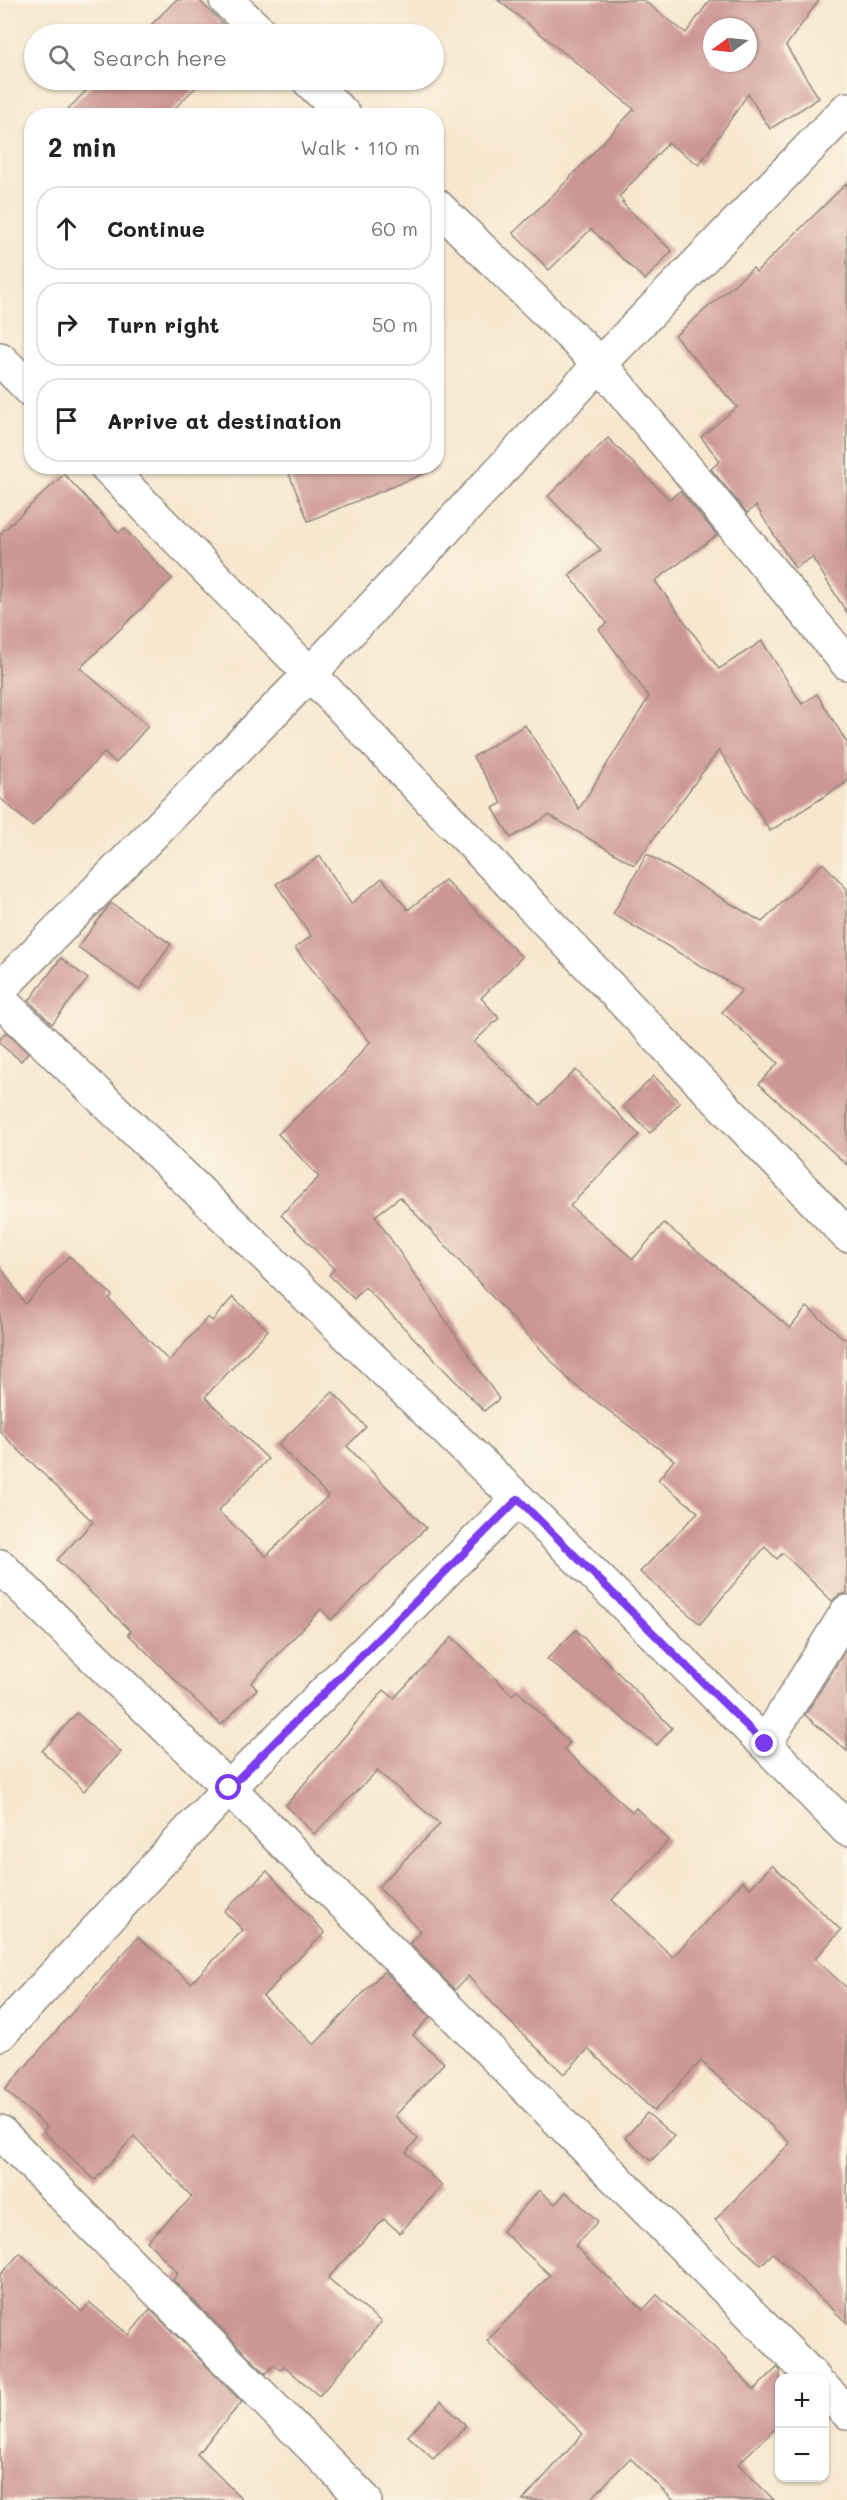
<!DOCTYPE html>
<meta charset="utf-8">
<style>
:root{--surface:#fff;--page:#f2f2f2;--text:#222;--muted:#767676;--line:#e0e0e0}
body{margin:0;font-family:Mali,sans-serif;background:var(--page);color:var(--text)}
.controls{position:absolute;right:18px;bottom:18px;display:grid;overflow:hidden;border-radius:12px;box-shadow:0 2px 4px #0004}
.controls button{width:54px;height:54px;display:grid;place-items:center;padding:0;border:0;border-bottom:2px solid var(--line);background:var(--surface);color:var(--text);font:30px sans-serif}
.compass{position:absolute;left:703px;top:18px;width:54px;height:54px;border-radius:50%;background:var(--surface);box-shadow:0 2px 4px #0004;rotate:255deg}
.stop{position:absolute;width:18px;height:18px;margin:-14px;border:4px solid #7c3aed;border-radius:50%;background:#fff}
.stop.end{background:#7c3aed;border-color:#fff;box-shadow:0 2px 6px #0008}
.list{margin:0;padding:0;list-style:none}
h2{display:flex;justify-content:space-between;align-items:center;height:78px;margin:0;padding:0 24px;font-size:26px}
h2 small{font-size:20px;font-weight:400;color:var(--muted)}
.list li{display:grid;grid-template-columns:39px 1fr auto;gap:18px;align-items:center;box-sizing:border-box;height:84px;margin:0 12px 12px;padding:0 12px;border:2px solid var(--line);border-radius:24px}
.list b{display:block;font-size:22px;white-space:nowrap}
.list em{font-size:20px;font-style:normal;color:var(--muted)}
.icon{flex:none;width:33px;height:33px;fill:none;stroke:currentColor;stroke-width:2;stroke-linecap:round;stroke-linejoin:round}
.map{position:relative;flex:none;width:847px;height:2500px;overflow:hidden}
.search{position:absolute;background:var(--surface);box-shadow:0 2px 4px #0004;left:24px;top:24px;width:420px;height:66px;display:flex;align-items:center;gap:15px;box-sizing:border-box;padding:0 21px;border-radius:33px;color:var(--muted);font-size:22px}
.panel{position:absolute;background:var(--surface);box-shadow:0 2px 4px #0004;left:24px;top:108px;width:420px;height:366px;border-radius:24px}
.map>svg:first-child{display:block}
.building{fill:#cc9694;fill-rule:evenodd}
.lines{fill:none;stroke-linecap:round;stroke-linejoin:round}
.minor-casing{stroke:#91897d;stroke-width:36}
.minor{stroke:#fff;stroke-width:33}
.route{stroke:#7c3aed;stroke-width:8}
</style>
<div class="map">
<svg width="847" height="2500" viewBox="0 0 847 2500">
<rect width="100%" height="100%" fill="#fcf5e5"/>
<filter id="ink" filterUnits="userSpaceOnUse"><feTurbulence type="fractalNoise" baseFrequency=".0167" numOctaves="2"/><feDisplacementMap in="SourceGraphic" scale="12" xChannelSelector="R" yChannelSelector="G"/><feConvolveMatrix kernelMatrix="1 2 1 2 8 2 1 2 1" color-interpolation-filters="sRGB"/></filter>
<filter id="wash" filterUnits="userSpaceOnUse"><feTurbulence type="fractalNoise" baseFrequency=".008" numOctaves="4" result="noise"/><feDisplacementMap in="SourceGraphic" scale="24" xChannelSelector="R" yChannelSelector="G"/><feGaussianBlur stdDeviation="1.35" result="paint"/><feColorMatrix in="noise" values="0 0 0 0 0 0 0 0 0 0 0 0 0 0 0 0 0 1.4 0 .05"/><feComposite in="paint" operator="in"/></filter>
<g filter="url(#wash)">
<rect width="100%" height="100%" fill="#f7e7cf"/>
<g id="blocks">
<g class="building">
<polygon points="176,0 199,0 233,34 142,34"/>
<path d="M498,0H643L686,33L710,0H819L786,46L819,98L770,129L748,94L699,165L668,143L619,197L624,202L622,203L672,251L645,280L591,229L549,270L513,233L562,186L634,109ZM712,27H748V63H712Z"/>
<polygon points="97,80 203,80 167,116 61,116"/>
<polygon points="847,183 847,613 812,557 795,568 756,506 747,513 711,469 720,461 701,437 737,407 675,336 753,268 756,272"/>
<polygon points="608,438 669,499 680,491 717,535 655,581 719,669 762,641 802,704 817,694 847,743 847,782 770,831 719,750 634,865 549,815 511,838 493,808 502,803 473,757 525,725 579,809 649,697 599,629 607,623 569,575 601,550 548,496"/>
<polygon points="286,466 438,466 438,468 308,521"/>
<polygon points="64,474 119,533 124,528 172,579 80,668 148,726 116,763 104,753 32,826 0,798 0,534"/>
<polygon points="647,854 762,922 823,863 847,889 847,1165 759,1084 778,1063 722,1012 742,990 613,914"/>
<polygon points="320,856 351,904 382,878 408,910 445,880 522,957 481,998 499,1018 474,1042 540,1105 576,1070 639,1135 570,1206 633,1259 664,1223 790,1328 807,1307 847,1341 847,1593 839,1595 832,1601 783,1553 777,1559 765,1547 700,1624 640,1572 698,1512 658,1480 674,1460 571,1382 400,1197 375,1216 499,1399 484,1411 365,1287 354,1299 329,1275 334,1269 281,1215 319,1177 278,1134 343,1074 370,1042 295,948 311,936 276,884"/>
<polygon points="111,903 171,944 139,990 78,947"/>
<polygon points="61,958 88,979 52,1024 29,1001"/>
<polygon points="6,1032 28,1053 21,1061 0,1044 0,1039"/>
<polygon points="654,1076 680,1103 650,1133 623,1106"/>
<polygon points="69,1256 112,1295 109,1299 169,1361 208,1317 212,1321 233,1297 268,1330 205,1397 268,1459 218,1511 266,1556 328,1496 278,1444 333,1392 366,1427 347,1446 426,1528 331,1620 321,1609 251,1683 257,1689 221,1725 128,1634 131,1631 57,1560 93,1522 0,1432 0,1266 25,1304"/>
<polygon points="576,1630 672,1728 657,1745 547,1659"/>
<polygon points="452,1637 512,1695 517,1690 570,1743 564,1749 632,1812 636,1808 669,1840 612,1900 673,1957 743,1881 750,1888 772,1865 841,1930 815,1959 847,1988 847,2323 773,2253 761,2265 715,2220 790,2143 701,2061 654,2111 588,2049 564,2074 503,2015 468,1976 455,1990 410,1943 421,1931 378,1887 440,1824 377,1771 314,1834 286,1805 384,1690 394,1698"/>
<polygon points="847,1648 847,1751 805,1715"/>
<polygon points="77,1713 121,1752 84,1791 42,1751"/>
<polygon points="267,1871 325,1933 278,1978 279,1980 263,1996 314,2045 384,1971 430,2017 413,2035 444,2063 395,2116 418,2139 406,2152 442,2186 400,2233 384,2219 328,2278 381,2322 319,2396 284,2366 280,2370 274,2365 266,2374 173,2280 178,2273 147,2241 192,2197 134,2136 95,2180 43,2131 47,2127 5,2090 138,1937 191,1983 243,1930 224,1911"/>
<polygon points="647,2113 674,2136 651,2161 625,2138"/>
<polygon points="539,2190 555,2204 566,2192 598,2221 575,2246 643,2310 657,2295 719,2352 754,2390 777,2368 780,2370 780,2424 738,2464 774,2500 673,2500 630,2458 590,2500 523,2500 583,2434 487,2341 550,2275 502,2231"/>
<polygon points="20,2253 82,2312 90,2303 129,2335 150,2309 242,2402 197,2454 243,2500 0,2500 0,2275"/>
<polygon points="441,2401 466,2426 433,2459 408,2436"/>
</g>
</g>
</g>
<g filter="url(#ink)">
<use href="#blocks" fill-opacity="0" stroke="#91897d" stroke-width="1.5"/>
<g class="lines">
<g class="minor-casing">
<g id="minor">
<polyline points="226,0 262,34"/>
<polyline points="308,80 345,116"/>
<polyline points="436,205 600,364 847,663"/>
<polyline points="0,359 32,391"/>
<polyline points="106,466 310,674 847,1235"/>
<polyline points="0,989 310,674 600,364 847,109"/>
<polyline points="0,1000 518,1499 765,1744 847,1829"/>
<polyline points="0,1566 229,1788 814,2378"/>
<polyline points="765,1744 847,1612"/>
<polyline points="0,2034 229,1788 518,1499"/>
<polyline points="0,2132 365,2500"/>
<polyline points="824,2389 847,2412"/>
</g>
</g>
<use href="#minor" class="minor"/>
</g>
</g>
<g class="lines" filter="url(#ink)">
<polyline class="route" points="229,1788 518,1499 765,1744"/>
</g>
</svg>
<div class="controls">
<button>+</button>
<button>−</button>
</div>
<svg class="compass" viewBox="-18 -18 36 36"><path d="M0-13l5 13h-10z" fill="#e53935"/><path d="M0 13l5-13h-10z" fill="#767676"/></svg>
<div class="stop" style="left:229px;top:1788px"></div>
<div class="stop end" style="left:765px;top:1744px"></div>
<div class="search"><svg class="icon" aria-label="search" viewBox="0 0 24 24"><circle cx="10" cy="10" r="6"/><path d="M15 15l6 6"/></svg>Search here</div>
<section class="panel">
<h2>2 min<small>Walk · 110 m</small></h2>
<ul class="list">
<li><svg class="icon" aria-label="ahead" viewBox="0 0 24 24"><path d="M12 20V5M6 11l6-6 6 6"/></svg><div><b>Continue</b></div><em>60 m</em></li>
<li><svg class="icon" aria-label="right" viewBox="0 0 24 24"><path d="M7 20v-9h11M14 6l5 5-5 5"/></svg><div><b>Turn right</b></div><em>50 m</em></li>
<li><svg class="icon" aria-label="arrive" viewBox="0 0 24 24"><path d="M6 21V4h12l-3 4 3 4H6"/></svg><div><b>Arrive at destination</b></div></li>
</ul>
</section>
</div>
